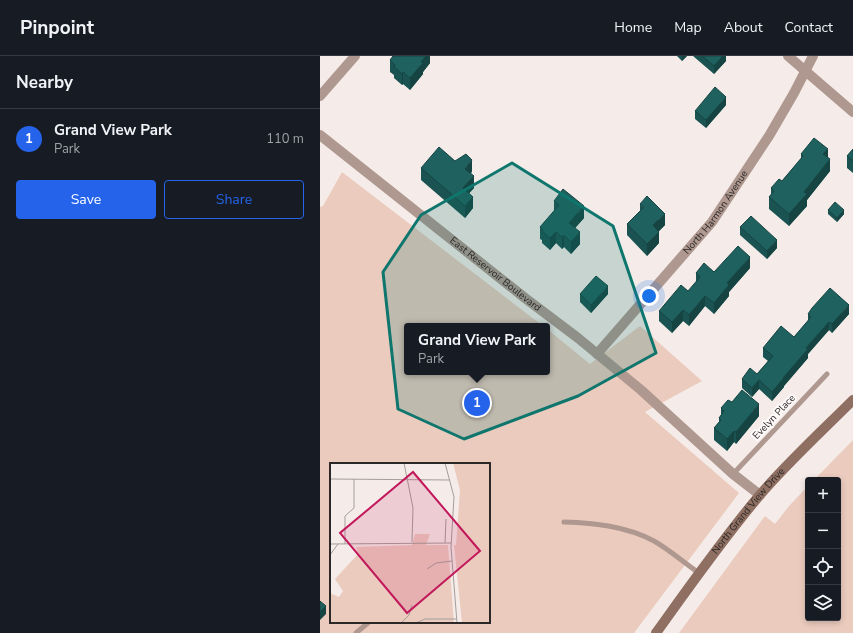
<!DOCTYPE html>
<meta charset="utf-8">
<style>
:root{--surface:#171b24;--page:#20242c;--text:#f1f3f6;--muted:#9ea1a6;--line:#363941;--accent:#2563eb}
body{margin:0;font-family:"Nunito Sans",sans-serif;background:var(--page);color:var(--text)}
.controls{position:absolute;right:12px;bottom:12px;display:grid;overflow:hidden;border-radius:4px;box-shadow:0 2px 6px #0003}
.controls button{width:36px;height:36px;display:grid;place-items:center;padding:0;border:0;border-bottom:1px solid var(--line);background:var(--surface);color:var(--text);font:20px sans-serif}
.you{position:absolute;left:329px;top:240px;width:14px;height:14px;margin:-10px;border:3px solid #fff;border-radius:50%;background:#1a73e8;box-shadow:0 0 0 6px #1a73e833}
.badge{display:grid;place-items:center;width:26px;height:26px;border-radius:50%;background:var(--accent);color:#fff;font-size:13px;font-weight:700}
.pin{position:absolute;translate:-50% -50%;border:2px solid #fff;box-shadow:0 1px 4px #0006}
.popup{position:absolute;left:84px;top:267px;width:146px;height:52px;box-sizing:border-box;display:grid;place-content:center;border-radius:4px;background:var(--surface);filter:drop-shadow(0 1px 3px #0005);font-size:13px;white-space:nowrap;color:var(--muted)}
.popup b{font-size:15px;color:var(--text)}
.popup::after{content:'';position:absolute;left:50%;top:100%;margin-left:-8px;border:8px solid transparent;border-top-color:var(--surface)}
.list{margin:0;padding:0;list-style:none}
h2{display:flex;justify-content:space-between;align-items:center;height:52px;margin:0;padding:0 16px;font-size:17px}
h2 small{font-size:13px;font-weight:400;color:var(--muted)}
.list li{display:grid;grid-template-columns:26px 1fr auto;gap:12px;align-items:center;box-sizing:border-box;height:60px;padding:0 16px;border-top:1px solid var(--line)}
.list b{display:block;font-size:15px;white-space:nowrap}
.list p{margin:0;font-size:13px;white-space:nowrap;color:var(--muted)}
.list em{font-size:13px;font-style:normal;color:var(--muted)}
.actions{display:flex;gap:8px;padding:12px 16px}
.actions a{flex:1;padding:9px 0;border:1px solid var(--accent);border-radius:4px;text-align:center;font-size:14px;color:var(--accent)}
.actions .main{background:var(--accent);color:#fff}
.icon{flex:none;width:22px;height:22px;fill:none;stroke:currentColor;stroke-width:2;stroke-linecap:round;stroke-linejoin:round}
.map{position:relative;flex:none;width:533px;height:577px;overflow:hidden}
header{display:flex;align-items:center;gap:24px;box-sizing:border-box;height:56px;padding:0 20px;background:var(--surface);border-bottom:1px solid var(--line)}
header strong{font-size:19px}
nav{display:flex;gap:22px;margin-inline-start:auto;font-size:14px}
main{display:flex}
aside{flex:1;background:var(--surface)}
.map>svg:first-child{display:block}
.green{fill:#ebcbbe;fill-rule:evenodd}
.lines{fill:none;stroke-linecap:round;stroke-linejoin:round}
.lane{stroke:#af988f;stroke-width:5}
.street{stroke:#af988f;stroke-width:10}
.secondary{stroke:#8f6f62;stroke-width:10}
.wall{fill:#1a5351}
.shaded-wall{fill:#154442}
.building{fill:#1e615e;stroke:#154442}
.marked{fill:#0f766e;fill-opacity:0.2;stroke:#0f766e;stroke-width:3;stroke-linejoin:round}
.labels{text-anchor:middle;dominant-baseline:central;stroke-width:4;stroke-linejoin:round;paint-order:stroke}
.street-label{font-size:10px;fill:#2b2827;stroke:#fefaf9}
.inset-road{fill:none;stroke:#a49e9b;stroke-width:1}
.view{fill:#c2185b;fill-opacity:0.15;stroke:#c2185b;stroke-width:2}
.inset-edge{fill:none;stroke:#2b2827;stroke-width:2}
</style>
<header>
<strong>Pinpoint</strong>
<nav><a>Home</a><a>Map</a><a>About</a><a>Contact</a></nav>
</header>
<main>
<aside>
<h2>Nearby<small></small></h2>
<ul class="list">
<li><span class="badge">1</span><div><b>Grand View Park</b><p>Park</p></div><em>110 m</em></li>
</ul>
<div class="actions"><a class="main">Save</a><a>Share</a></div>
</aside>
<div class="map">
<svg width="533" height="577" viewBox="0 0 533 577">
<rect width="100%" height="100%" fill="#f5ece9"/>
<g class="green">
<path d="M22,116L223,270H87V316H227V273L270,308L320,270L382,325L325,356L419,437L314,577H0V151L3,150ZM11,408H169V566H11Z"/>
<polygon points="533,384 533,577 359,577 445,460 455,468 469,450 488,430 488,562 518,562 518,424 494,424"/>
</g>
<g class="lines">
<g class="lane">
<polyline points="413,418 507,318"/>
<path d="M244,466C274,467 306,470 334,485C350,494 364,507 379,517"/>
<polyline points="36,577 49,566"/>
</g>
<g class="street">
<polyline points="468,0 533,56"/>
<polyline points="0,40 35,0"/>
<path id="s1" d="M0,79L205,242L258,282L321,334L413,418L440,439"/>
<path id="s2" d="M277,298L392,166L449,80L474,37L493,0"/>
</g>
<path class="secondary" id="s3" d="M336,577C369,531 402,484 439,440C468,406 501,376 533,344"/>
</g>
<g class="wall">
<polygon points="110,0 110,7 103,16 103,18 90,34 83,28 82,29 74,22 74,19 70,16 70,4"/>
<polygon points="357,0 367,0 362,5"/>
<polygon points="373,0 406,0 406,5 394,18"/>
<polygon points="406,49 386,72 375,63 375,55"/>
<polygon points="533,93 533,117 527,112 527,100"/>
<polygon points="481,98 508,101 510,115 487,144 487,150 469,170 449,153 449,141 451,139 451,132 462,125 481,103"/>
<polygon points="135,105 152,115 151,118 154,132 149,137 153,152 145,162 101,124 101,112"/>
<polygon points="234,145 264,162 255,172 260,188 251,198 244,191 242,193 236,187 230,194 222,187 222,184 220,183 220,171 234,156"/>
<polygon points="320,148 345,169 339,175 339,187 327,200 307,179 307,168 320,155"/>
<polygon points="508,154 524,158 517,166 508,158"/>
<polygon points="420,171 457,192 447,203 420,179"/>
<polygon points="430,212 409,236 409,240 394,258 385,250 369,270 363,265 352,277 339,265 339,255 368,235 376,227 376,217"/>
<polygon points="260,238 288,238 271,257 260,246"/>
<polygon points="488,258 529,258 512,277 509,274 488,298 488,302 464,330 464,331 452,345 439,333 432,341 422,332 422,323 437,318 448,305 443,301 443,292 474,281 488,265"/>
<polygon points="412,346 439,360 416,388 414,386 407,395 394,384 394,372 399,366 399,362 401,359 401,352"/>
</g>
<g class="shaded-wall">
<polygon points="106,0 110,0 110,7 103,16 103,18 90,34 90,22 101,6"/>
<polygon points="362,0 367,0 362,5"/>
<polygon points="403,0 406,0 406,5 394,18 394,10"/>
<polygon points="83,16 83,28 82,29 82,18"/>
<polygon points="406,41 406,49 386,72 386,64"/>
<polygon points="508,93 508,104 503,98"/>
<polygon points="510,103 510,115 487,144 487,150 469,170 469,158 484,136"/>
<polygon points="152,104 152,115 145,124 145,113"/>
<polygon points="154,120 154,132 143,144 143,132"/>
<polygon points="153,141 153,152 145,162 145,150"/>
<polygon points="264,150 264,162 249,179 249,167"/>
<polygon points="524,154 524,158 517,166 517,162"/>
<polygon points="345,158 345,169 333,181 333,169"/>
<polygon points="236,176 236,187 230,194 230,182"/>
<polygon points="260,176 260,188 251,198 251,186"/>
<polygon points="339,176 339,187 327,200 327,188"/>
<polygon points="244,179 244,191 242,193 242,181"/>
<polygon points="457,184 457,192 447,203 447,195"/>
<polygon points="430,201 430,212 409,236 409,240 394,258 394,247 407,227"/>
<polygon points="288,230 288,238 271,257 271,249"/>
<polygon points="385,240 385,250 369,270 369,259"/>
<polygon points="529,249 529,258 512,277 512,268"/>
<polygon points="363,254 363,265 352,277 352,266"/>
<polygon points="509,266 509,274 488,298 488,302 464,330 464,331 452,345 452,336 486,292"/>
<polygon points="439,324 439,333 432,341 432,332"/>
<polygon points="439,348 439,360 416,388 416,376"/>
<polygon points="414,375 414,386 407,395 407,383"/>
<polygon points="6,550 6,558 0,564 0,556"/>
</g>
<g class="building">
<polygon points="73,0 106,0 101,6 103,7 90,22 83,16 82,18 74,11 75,9 70,4"/>
<polygon points="382,0 403,0 394,10"/>
<polygon points="395,31 406,41 386,64 375,55"/>
<polygon points="494,82 508,93 503,98 510,103 484,136 487,138 469,158 449,141 454,135 451,132 459,123 462,125 483,100 481,98"/>
<polygon points="119,91 135,105 146,98 152,104 145,113 154,120 143,132 153,141 145,150 101,112"/>
<polygon points="533,93 533,105 527,100"/>
<polygon points="243,133 264,150 249,167 260,176 251,186 244,179 242,181 236,176 230,182 222,175 223,174 220,171 239,149 234,145"/>
<polygon points="327,140 345,158 333,169 339,176 327,188 307,168 324,151 320,148"/>
<polygon points="515,146 524,154 517,162 508,154"/>
<polygon points="431,160 457,184 447,195 420,171"/>
<polygon points="418,190 430,201 407,227 409,229 394,247 385,240 369,259 363,254 352,266 339,255 361,229 368,235 380,221 376,217 384,207 394,216"/>
<polygon points="276,220 288,230 271,249 260,238"/>
<polygon points="510,232 529,249 512,268 509,266 486,292 488,293 463,322 464,322 452,336 439,324 432,332 422,323 430,312 437,318 453,300 443,292 461,270 474,281 491,261 488,258 492,252"/>
<polygon points="422,334 439,348 416,376 414,375 407,383 394,372 401,364 399,362 404,355 401,352 408,344 412,346"/>
<polygon points="0,545 6,550 0,556"/>
</g>
<path class="marked" d="M192,107L293,170L336,297L258,340L144,383L78,353L63,216L101,159Z"/>
<g class="labels">
<g class="street-label">
<text stroke="none"><textPath href="#s2" startOffset="185">North Harmon Avenue</textPath></text>
<text stroke="none"><textPath href="#s1" startOffset="224">East Reservoir Boulevard</textPath></text>
<text transform="translate(454 361) rotate(-47)">Evelyn Place</text>
<text stroke="none"><textPath href="#s3" startOffset="153">North Grand View Drive</textPath></text>
</g>
</g>
<g transform="translate(10 407)">
<rect width="160" height="160" fill="#f5ece9"/>
<path d="M123,0H160V160H132L124,82H126L130,27ZM85,71H100L96,82H118L124,160H0V130L9,134L13,128L5,116L28,91L26,84L82,82Z" fill="#ebcbbe"/>
<path class="inset-road" d="M74,0L83,45L82,79M115,0L124,34L121,84L127,160M0,16L120,17M115,80L116,56M0,81L121,80M15,81V53L24,45V16M0,92L8,81M97,106L106,100L122,98M71,160L79,152L82,142M86,160L95,156H126"/>
<path class="view" d="M83,9L150,88L77,150L10,70Z"/>
<rect width="160" height="160" class="inset-edge"/>
</g>
</svg>
<div class="controls">
<button>+</button>
<button>−</button>
<button><svg class="icon" aria-label="locate" viewBox="0 0 24 24"><circle cx="12" cy="12" r="6"/><path d="M12 2v4M12 18v4M2 12h4M18 12h4"/></svg></button>
<button><svg class="icon" aria-label="layers" viewBox="0 0 24 24"><path d="M12 4l9 5-9 5-9-5zM3 14l9 5 9-5"/></svg></button>
</div>
<div class="you"></div>
<div class="pin badge" style="left:157px;top:347px">1</div>
<div class="popup"><b>Grand View Park</b>Park</div>
</div>
</main>
